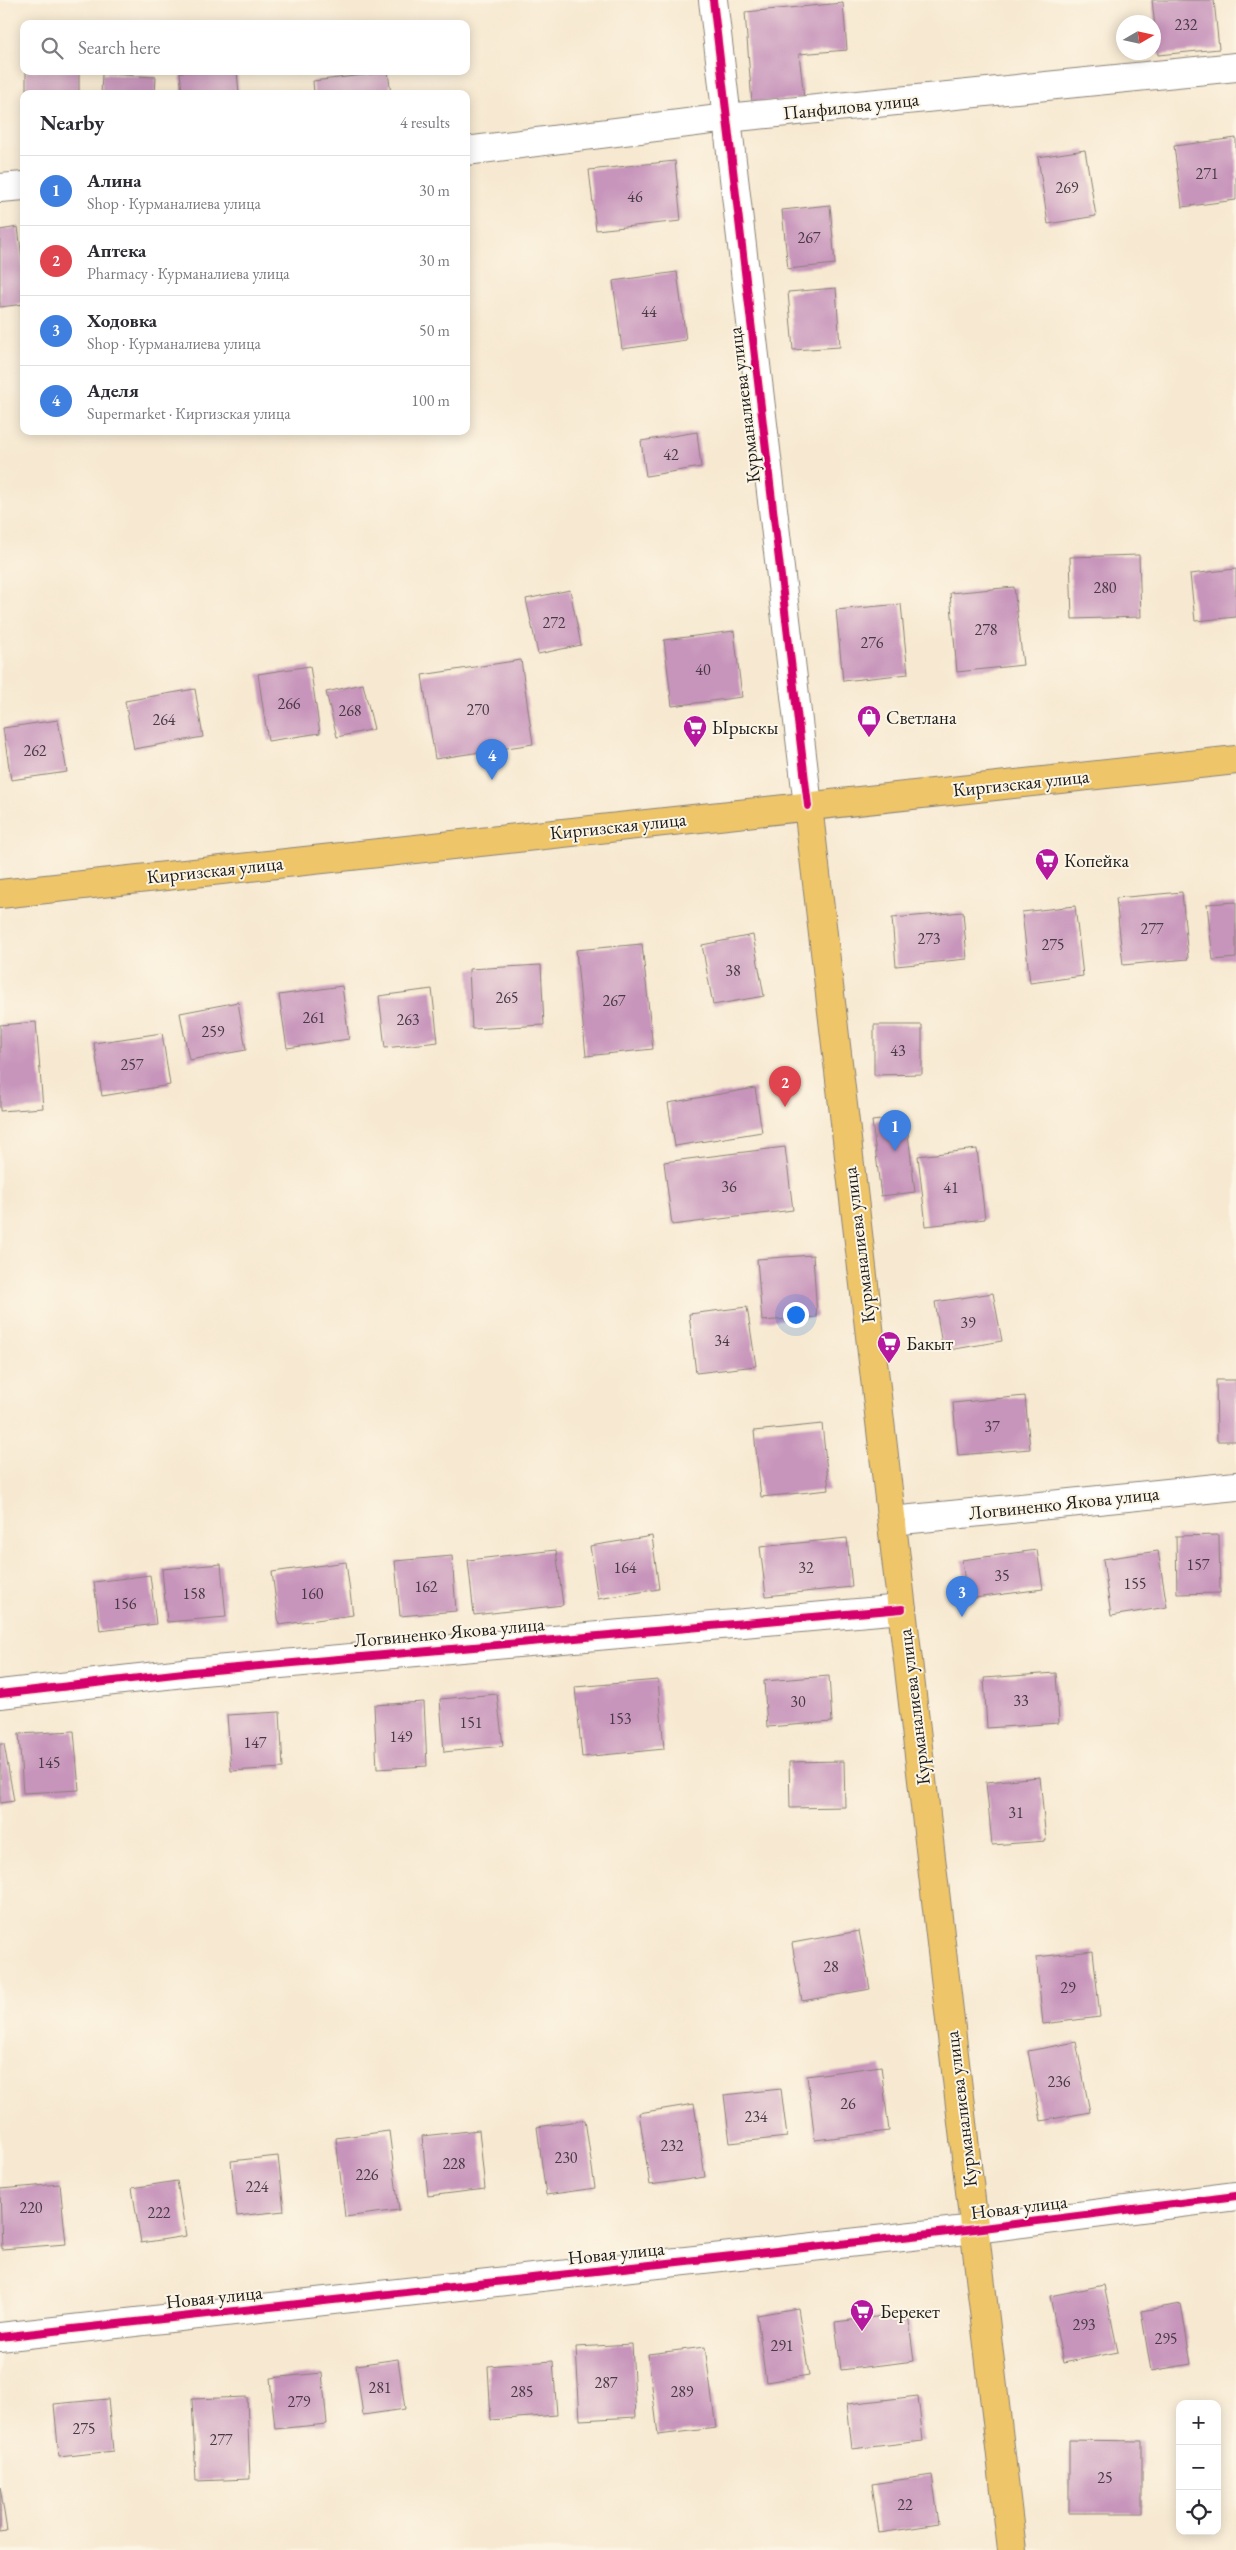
<!DOCTYPE html>
<meta charset="utf-8">
<style>
:root{--surface:#fff;--page:#f2f2f3;--text:#2b2b33;--muted:#7c7c81;--line:#e1e1e2;--accent:#b5179e}
body{margin:0;font-family:"EB Garamond",serif;background:var(--page);color:var(--text)}
.controls{position:absolute;right:15px;bottom:15px;display:grid;overflow:hidden;border-radius:10px;box-shadow:0 2px 12px #0003}
.controls button{width:45px;height:45px;display:grid;place-items:center;padding:0;border:0;border-bottom:1px solid var(--line);background:var(--surface);color:var(--text);font:25px sans-serif}
.compass{position:absolute;left:1116px;top:15px;width:45px;height:45px;border-radius:50%;background:var(--surface);box-shadow:0 2px 12px #0003;rotate:81deg}
.you{position:absolute;left:795px;top:1314px;width:18px;height:18px;margin:-12px;border:4px solid #fff;border-radius:50%;background:#1a73e8;box-shadow:0 0 0 8px #1a73e833}
.badge{display:grid;place-items:center;width:32px;height:32px;border-radius:50%;background:var(--accent);color:#fff;font-size:16px;font-weight:700}
.pin{position:absolute;translate:-50% -41px;filter:drop-shadow(0 1px 2px #0008)}
.pin::after{content:'';position:absolute;top:26px;width:18px;height:15px;background:inherit;clip-path:polygon(0 0,100% 0,50% 100%)}
.list{margin:0;padding:0;list-style:none}
h2{display:flex;justify-content:space-between;align-items:center;height:65px;margin:0;padding:0 20px;font-size:21px}
h2 small{font-size:16px;font-weight:400;color:var(--muted)}
.list li{display:grid;grid-template-columns:32px 1fr auto;gap:15px;align-items:center;box-sizing:border-box;height:70px;padding:0 20px;border-top:1px solid var(--line)}
.list b{display:block;font-size:19px;white-space:nowrap}
.list p{margin:0;font-size:16px;white-space:nowrap;color:var(--muted)}
.list em{font-size:16px;font-style:normal;color:var(--muted)}
.icon{flex:none;width:28px;height:28px;fill:none;stroke:currentColor;stroke-width:2;stroke-linecap:round;stroke-linejoin:round}
.map{position:relative;flex:none;width:1236px;height:2550px;overflow:hidden}
.search{position:absolute;background:var(--surface);box-shadow:0 2px 12px #0003;left:20px;top:20px;width:450px;height:55px;display:flex;align-items:center;gap:12px;box-sizing:border-box;padding:0 18px;border-radius:10px;color:var(--muted);font-size:19px}
.panel{position:absolute;background:var(--surface);box-shadow:0 2px 12px #0003;left:20px;top:90px;width:450px;height:345px;border-radius:10px}
.map>svg:first-child{display:block}
.building{fill:#c794bb}
.lines{fill:none;stroke-linecap:round;stroke-linejoin:round}
.minor-casing{stroke:#8a8276;stroke-width:30}
.major-casing{stroke:#8a8276;stroke-width:30}
.minor{stroke:#fff;stroke-width:28}
.major{stroke:#eec569;stroke-width:28}
.cycleway-casing{stroke:#fcf5e5;stroke-width:11}
.cycleway{stroke:#d6006c;stroke-width:8}
.labels{text-anchor:middle;dominant-baseline:central;stroke-width:4;stroke-linejoin:round;paint-order:stroke}
.number-label{font-size:16px;fill:#473a44}
.street-label{font-size:19px;fill:#1c1c1c;stroke:#fcf5e5}
.poi-label{font-size:19px;fill:#1c1c1c;stroke:#fcf5e5;text-anchor:start}
</style>
<div class="map">
<svg width="1236" height="2550" viewBox="0 0 1236 2550">
<rect width="100%" height="100%" fill="#fcf5e5"/>
<filter id="ink" filterUnits="userSpaceOnUse"><feTurbulence type="fractalNoise" baseFrequency=".02" numOctaves="2"/><feDisplacementMap in="SourceGraphic" scale="10" xChannelSelector="R" yChannelSelector="G"/><feConvolveMatrix kernelMatrix="1 2 1 2 8 2 1 2 1" color-interpolation-filters="sRGB"/></filter>
<filter id="wash" filterUnits="userSpaceOnUse"><feTurbulence type="fractalNoise" baseFrequency=".0096" numOctaves="4" result="noise"/><feDisplacementMap in="SourceGraphic" scale="20" xChannelSelector="R" yChannelSelector="G"/><feGaussianBlur stdDeviation="1.12" result="paint"/><feColorMatrix in="noise" values="0 0 0 0 0 0 0 0 0 0 0 0 0 0 0 0 0 1.4 0 .05"/><feComposite in="paint" operator="in"/></filter>
<g filter="url(#wash)">
<rect width="100%" height="100%" fill="#f7e9d1"/>
<g id="blocks">
<g class="building">
<polygon points="1152,0 1214,0 1219,49 1158,55"/>
<polygon points="843,3 847,50 799,54 804,98 752,103 745,12"/>
<rect x="26" y="71" width="53" height="23"/>
<polygon points="237,71 239,94 182,94 180,72"/>
<polygon points="388,72 391,94 314,94 313,81"/>
<polygon points="102,74 156,77 155,94 101,94"/>
<polygon points="1236,138 1236,200 1182,207 1174,146"/>
<polygon points="1085,150 1096,216 1048,224 1038,157"/>
<polygon points="675,161 681,221 596,230 589,170"/>
<polygon points="830,205 835,264 788,269 782,210"/>
<polygon points="18,227 24,274 24,304 0,307 0,230"/>
<polygon points="677,272 686,340 622,349 613,281"/>
<polygon points="836,288 840,347 793,350 788,292"/>
<polygon points="697,432 701,467 646,476 641,441"/>
<polygon points="1139,555 1141,617 1072,619 1070,557"/>
<polygon points="1236,569 1236,617 1195,621 1190,574"/>
<polygon points="1014,587 1023,665 957,672 950,593"/>
<polygon points="570,590 581,645 538,654 526,599"/>
<polygon points="901,604 908,674 843,681 836,610"/>
<polygon points="734,631 742,697 672,706 664,640"/>
<polygon points="521,660 533,744 435,759 422,675"/>
<polygon points="310,666 320,733 268,741 258,674"/>
<polygon points="363,684 374,729 337,737 326,692"/>
<polygon points="195,689 203,737 134,749 125,701"/>
<polygon points="58,720 67,772 11,780 3,728"/>
<polygon points="1182,892 1188,959 1123,965 1116,898"/>
<polygon points="1236,902 1236,958 1213,960 1207,904"/>
<polygon points="1075,906 1083,976 1030,983 1022,912"/>
<polygon points="963,912 967,959 896,966 892,918"/>
<polygon points="753,935 764,996 713,1005 702,945"/>
<polygon points="642,944 653,1049 586,1056 576,950"/>
<polygon points="541,965 544,1025 472,1029 469,969"/>
<polygon points="342,986 349,1039 287,1048 279,995"/>
<polygon points="432,989 438,1042 385,1048 379,996"/>
<polygon points="238,1002 246,1050 189,1060 180,1013"/>
<polygon points="36,1022 43,1108 0,1111 0,1025"/>
<polygon points="874,1025 922,1025 922,1074 874,1075"/>
<polygon points="162,1033 170,1085 102,1096 94,1043"/>
<polygon points="755,1088 762,1132 675,1146 668,1103"/>
<polygon points="906,1117 915,1192 881,1196 872,1121"/>
<polygon points="785,1147 793,1210 672,1225 664,1162"/>
<polygon points="977,1149 985,1219 926,1226 918,1156"/>
<polygon points="813,1255 817,1317 762,1321 757,1259"/>
<polygon points="993,1293 1002,1341 943,1351 935,1302"/>
<polygon points="747,1307 756,1366 696,1373 689,1314"/>
<polygon points="1216,1380 1236,1380 1236,1441 1217,1441"/>
<polygon points="1025,1396 1030,1449 958,1455 953,1403"/>
<polygon points="822,1424 829,1490 761,1497 754,1431"/>
<polygon points="1219,1535 1220,1593 1177,1594 1176,1536"/>
<polygon points="652,1536 659,1589 598,1599 590,1546"/>
<polygon points="847,1538 852,1587 766,1596 760,1547"/>
<polygon points="556,1550 563,1605 474,1615 468,1560"/>
<polygon points="1037,1550 1043,1589 967,1599 962,1560"/>
<polygon points="1158,1551 1167,1607 1111,1616 1103,1559"/>
<polygon points="452,1556 456,1611 400,1616 395,1561"/>
<polygon points="346,1562 353,1615 279,1625 272,1572"/>
<polygon points="221,1564 226,1617 167,1622 162,1569"/>
<polygon points="150,1575 156,1624 100,1631 94,1582"/>
<polygon points="1056,1673 1059,1723 987,1728 984,1678"/>
<polygon points="829,1676 832,1722 767,1727 764,1681"/>
<polygon points="658,1680 664,1749 582,1757 575,1687"/>
<polygon points="497,1694 503,1746 444,1752 440,1699"/>
<polygon points="424,1702 427,1766 377,1769 374,1705"/>
<polygon points="280,1712 283,1768 231,1771 227,1715"/>
<polygon points="74,1731 79,1790 23,1793 19,1734"/>
<polygon points="0,1744 4,1744 14,1801 0,1803"/>
<polygon points="844,1761 845,1807 790,1808 789,1762"/>
<polygon points="1040,1777 1046,1841 992,1845 986,1782"/>
<polygon points="859,1931 870,1989 802,2001 792,1943"/>
<polygon points="1093,1951 1100,2017 1043,2024 1036,1957"/>
<polygon points="1076,2042 1090,2112 1041,2121 1028,2051"/>
<polygon points="881,2066 889,2131 815,2140 807,2076"/>
<polygon points="781,2089 787,2137 730,2143 724,2095"/>
<polygon points="694,2104 705,2177 650,2185 639,2113"/>
<polygon points="585,2120 595,2188 546,2195 537,2127"/>
<polygon points="479,2130 485,2189 428,2196 422,2136"/>
<polygon points="389,2131 399,2210 345,2217 336,2138"/>
<polygon points="278,2156 284,2211 237,2216 231,2161"/>
<polygon points="177,2181 186,2236 141,2243 132,2188"/>
<polygon points="60,2184 66,2244 2,2249 0,2189"/>
<polygon points="1104,2285 1118,2352 1063,2363 1050,2296"/>
<polygon points="1181,2304 1191,2364 1151,2371 1141,2311"/>
<polygon points="798,2308 809,2375 766,2382 757,2315"/>
<polygon points="908,2313 914,2361 841,2370 835,2322"/>
<polygon points="632,2344 636,2417 580,2420 576,2347"/>
<polygon points="705,2347 716,2428 658,2435 648,2354"/>
<polygon points="398,2359 405,2409 363,2415 356,2365"/>
<polygon points="553,2361 557,2415 491,2420 488,2366"/>
<polygon points="322,2373 327,2424 275,2429 270,2378"/>
<polygon points="918,2396 923,2441 852,2449 847,2404"/>
<polygon points="247,2397 250,2479 196,2481 192,2399"/>
<polygon points="108,2399 113,2451 59,2457 54,2404"/>
<polygon points="1069,2440 1142,2441 1142,2513 1069,2513"/>
<polygon points="932,2475 939,2524 879,2533 872,2484"/>
<polygon points="0,2486 7,2531 0,2532"/>
</g>
</g>
</g>
<g filter="url(#ink)">
<use href="#blocks" fill-opacity="0" stroke="#8a8276" stroke-width="1"/>
<g class="lines">
<g class="minor-casing">
<g id="minor">
<polyline points="713,0 808,806"/>
<polyline points="466,151 727,118 1236,67"/>
<polyline points="0,188 24,186"/>
<polyline points="892,1521 1236,1486"/>
<polyline points="0,1694 192,1672 902,1609"/>
<polyline points="0,2337 975,2229 1236,2196"/>
</g>
</g>
<g class="major-casing">
<g id="major">
<polyline points="808,806 1012,2550"/>
<polyline points="0,894 1236,760"/>
</g>
</g>
<use href="#minor" class="minor"/>
<use href="#major" class="major"/>
<g class="cycleway-casing">
<g id="cycleway">
<polyline points="713,0 808,806"/>
<polyline points="0,1694 192,1672 902,1609"/>
<polyline points="0,2337 975,2229 1236,2196"/>
</g>
</g>
<use href="#cycleway" class="cycleway"/>
</g>
</g>
<defs>
<g id="shop-pin" transform="scale(1.25)"><path d="M0 17L-7.5 6A9.5 9.5 0 1 1 7.5 6Z" fill="#b5179e" stroke="#fcf5e5"/><path d="M-5-2.5h2.3a2.7 3.5 0 0 1 5.4 0H5L5.5 6h-11ZM-1.5-2.5h3a1.5 2.3 0 0 0-3 0Z" fill="#fff"/></g>
<g id="supermarket-pin" transform="scale(1.25)"><path d="M0 17L-7.5 6A9.5 9.5 0 1 1 7.5 6Z" fill="#b5179e" stroke="#fcf5e5"/><path d="M-6-5.5h2.5l.6 2H6L4.5 2H-2.5L-4.4-4H-6ZM-1.5 3.2a1.3 1.3 0 1 0 .1 0ZM3 3.2a1.3 1.3 0 1 0 .1 0Z" fill="#fff"/></g>
</defs>
<g fill-rule="evenodd">
<use href="#shop-pin" x="869" y="717"/>
<use href="#supermarket-pin" x="695" y="727"/>
<use href="#supermarket-pin" x="1047" y="860"/>
<use href="#supermarket-pin" x="889" y="1343"/>
<use href="#supermarket-pin" x="862" y="2311"/>
</g>
<g class="labels">
<g class="number-label">
<text x="1186" y="24">232</text>
<text x="1207" y="173">271</text>
<text x="1067" y="187">269</text>
<text x="635" y="196">46</text>
<text x="809" y="237">267</text>
<text x="649" y="311">44</text>
<text x="671" y="454">42</text>
<text x="1105" y="587">280</text>
<text x="554" y="622">272</text>
<text x="986" y="629">278</text>
<text x="872" y="642">276</text>
<text x="703" y="669">40</text>
<text x="289" y="703">266</text>
<text x="478" y="709">270</text>
<text x="350" y="710">268</text>
<text x="164" y="719">264</text>
<text x="35" y="750">262</text>
<text x="1152" y="928">277</text>
<text x="929" y="938">273</text>
<text x="1053" y="944">275</text>
<text x="733" y="970">38</text>
<text x="507" y="997">265</text>
<text x="614" y="1000">267</text>
<text x="314" y="1017">261</text>
<text x="408" y="1019">263</text>
<text x="213" y="1031">259</text>
<text x="898" y="1050">43</text>
<text x="132" y="1064">257</text>
<text x="729" y="1186">36</text>
<text x="951" y="1187">41</text>
<text x="968" y="1322">39</text>
<text x="722" y="1340">34</text>
<text x="992" y="1426">37</text>
<text x="1198" y="1564">157</text>
<text x="625" y="1567">164</text>
<text x="806" y="1567">32</text>
<text x="1002" y="1575">35</text>
<text x="1135" y="1583">155</text>
<text x="426" y="1586">162</text>
<text x="194" y="1593">158</text>
<text x="312" y="1593">160</text>
<text x="125" y="1603">156</text>
<text x="1021" y="1700">33</text>
<text x="798" y="1701">30</text>
<text x="620" y="1718">153</text>
<text x="471" y="1722">151</text>
<text x="401" y="1736">149</text>
<text x="255" y="1742">147</text>
<text x="49" y="1762">145</text>
<text x="1016" y="1812">31</text>
<text x="831" y="1966">28</text>
<text x="1068" y="1987">29</text>
<text x="1059" y="2081">236</text>
<text x="848" y="2103">26</text>
<text x="756" y="2116">234</text>
<text x="672" y="2145">232</text>
<text x="566" y="2157">230</text>
<text x="454" y="2163">228</text>
<text x="367" y="2174">226</text>
<text x="257" y="2186">224</text>
<text x="31" y="2207">220</text>
<text x="159" y="2212">222</text>
<text x="1084" y="2324">293</text>
<text x="1166" y="2338">295</text>
<text x="782" y="2345">291</text>
<text x="606" y="2382">287</text>
<text x="380" y="2387">281</text>
<text x="522" y="2391">285</text>
<text x="682" y="2391">289</text>
<text x="299" y="2401">279</text>
<text x="84" y="2428">275</text>
<text x="221" y="2439">277</text>
<text x="1105" y="2477">25</text>
<text x="905" y="2504">22</text>
</g>
<g class="street-label">
<text transform="translate(851 106) rotate(-6)">Панфилова улица</text>
<text transform="translate(744 405) rotate(-97)">Курманалиева улица</text>
<text transform="translate(1021 783) rotate(-6)">Киргизская улица</text>
<text transform="translate(618 826) rotate(-6)">Киргизская улица</text>
<text transform="translate(215 870) rotate(-6)">Киргизская улица</text>
<text transform="translate(859 1245) rotate(-97)">Курманалиева улица</text>
<text transform="translate(1064 1503) rotate(-6)">Логвиненко Якова улица</text>
<text transform="translate(449 1632) rotate(-5)">Логвиненко Якова улица</text>
<text transform="translate(914 1707) rotate(-97)">Курманалиева улица</text>
<text transform="translate(961 2109) rotate(-97)">Курманалиева улица</text>
<text transform="translate(1019 2207) rotate(-7)">Новая улица</text>
<text transform="translate(616 2253) rotate(-6)">Новая улица</text>
<text transform="translate(214 2297) rotate(-6)">Новая улица</text>
</g>
<g class="poi-label">
<text x="886" y="717">Светлана</text>
<text x="712" y="727">Ырыскы</text>
<text x="1064" y="860">Копейка</text>
<text x="906" y="1343">Бакыт</text>
<text x="880" y="2311">Берекет</text>
</g>
</g>
</svg>
<div class="controls">
<button>+</button>
<button>−</button>
<button><svg class="icon" aria-label="locate" viewBox="0 0 24 24"><circle cx="12" cy="12" r="6"/><path d="M12 2v4M12 18v4M2 12h4M18 12h4"/></svg></button>
</div>
<svg class="compass" viewBox="-18 -18 36 36"><path d="M0-13l5 13h-10z" fill="#e53935"/><path d="M0 13l5-13h-10z" fill="#7c7c81"/></svg>
<div class="you"></div>
<div class="pin badge" style="left:895px;top:1151px;background:#3f7fe0">1</div>
<div class="pin badge" style="left:785px;top:1107px;background:#e0444e">2</div>
<div class="pin badge" style="left:962px;top:1617px;background:#3f7fe0">3</div>
<div class="pin badge" style="left:492px;top:780px;background:#3f7fe0">4</div>
<div class="search"><svg class="icon" aria-label="search" viewBox="0 0 24 24"><circle cx="10" cy="10" r="6"/><path d="M15 15l6 6"/></svg>Search here</div>
<section class="panel">
<h2>Nearby<small>4 results</small></h2>
<ul class="list">
<li><span class="badge" style="background:#3f7fe0">1</span><div><b>Алина</b><p>Shop · Курманалиева улица</p></div><em>30 m</em></li>
<li><span class="badge" style="background:#e0444e">2</span><div><b>Аптека</b><p>Pharmacy · Курманалиева улица</p></div><em>30 m</em></li>
<li><span class="badge" style="background:#3f7fe0">3</span><div><b>Ходовка</b><p>Shop · Курманалиева улица</p></div><em>50 m</em></li>
<li><span class="badge" style="background:#3f7fe0">4</span><div><b>Аделя</b><p>Supermarket · Киргизская улица</p></div><em>100 m</em></li>
</ul>
</section>
</div>
